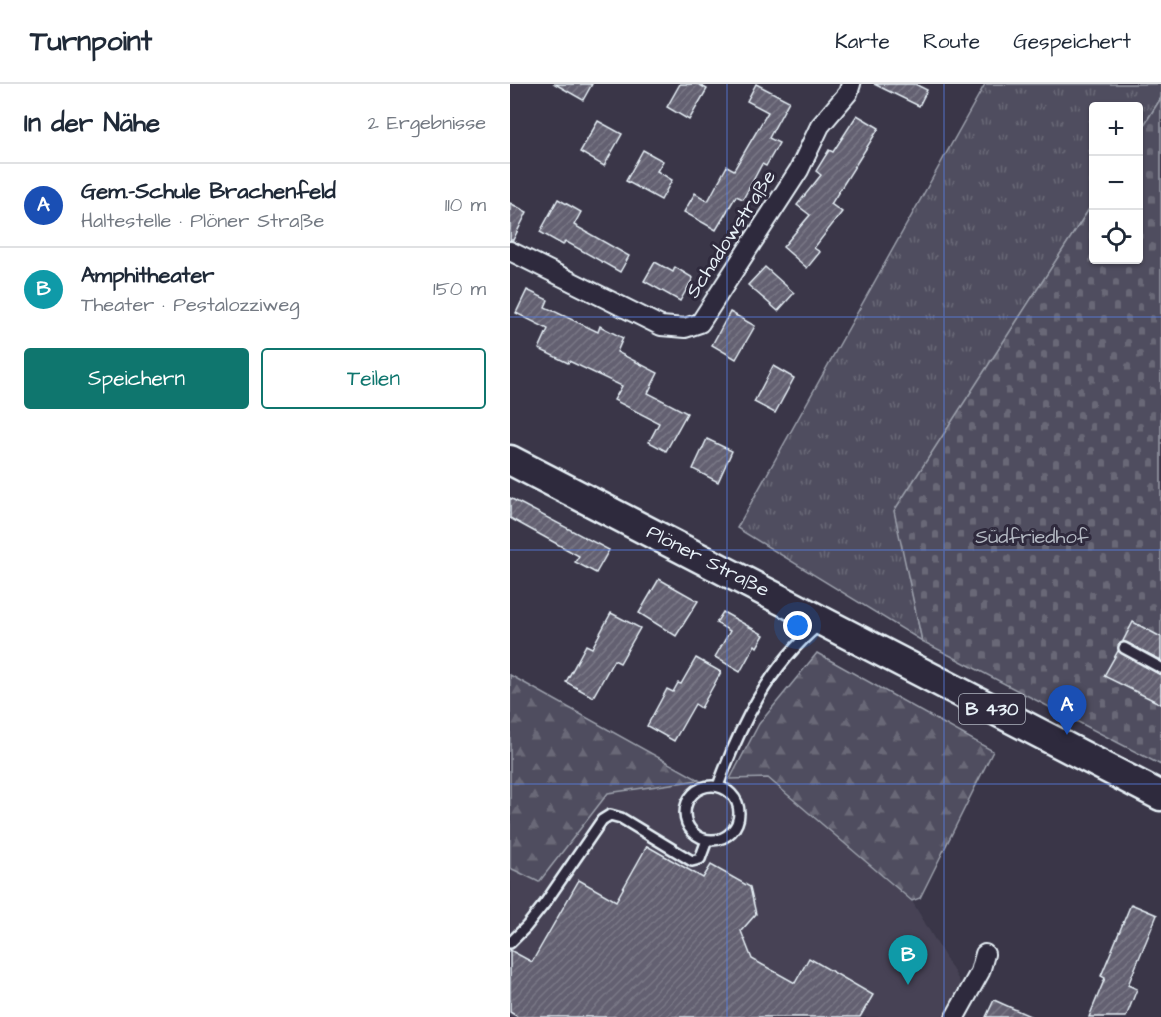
<!DOCTYPE html>
<html lang="de">
<meta charset="utf-8">
<style>
:root{--surface:#fff;--page:#f6f6f7;--text:#1f2937;--muted:#747a83;--line:#e0e1e3;--accent:#0f766e}
body{margin:0;font-family:"Architects Daughter",sans-serif;background:var(--page);color:var(--text)}
.controls{position:absolute;right:18px;top:18px;display:grid;overflow:hidden;border-radius:6px;box-shadow:0 2px 4px #0004}
.controls button{width:54px;height:54px;display:grid;place-items:center;padding:0;border:0;border-bottom:2px solid var(--line);background:var(--surface);color:var(--text);font:30px sans-serif}
.you{position:absolute;left:288px;top:542px;width:21px;height:21px;margin:-15px;border:4px solid #fff;border-radius:50%;background:#1a73e8;box-shadow:0 0 0 9px #1a73e833}
.badge{display:grid;place-items:center;width:39px;height:39px;border-radius:50%;background:var(--accent);color:#fff;font-size:20px;font-weight:700}
.pin{position:absolute;translate:-50% -50px;filter:drop-shadow(0 2px 3px #0008)}
.pin::after{content:'';position:absolute;top:32px;width:21px;height:18px;background:inherit;clip-path:polygon(0 0,100% 0,50% 100%)}
.list{margin:0;padding:0;list-style:none}
h2{display:flex;justify-content:space-between;align-items:center;height:78px;margin:0;padding:0 24px;font-size:26px}
h2 small{font-size:20px;font-weight:400;color:var(--muted)}
.list li{display:grid;grid-template-columns:39px 1fr auto;gap:18px;align-items:center;box-sizing:border-box;height:84px;padding:0 24px;border-top:2px solid var(--line)}
.list b{display:block;font-size:22px;white-space:nowrap}
.list p{margin:0;font-size:20px;white-space:nowrap;color:var(--muted)}
.list em{font-size:20px;font-style:normal;color:var(--muted)}
.actions{display:flex;gap:12px;padding:18px 24px}
.actions a{flex:1;padding:14px 0;border:2px solid var(--accent);border-radius:6px;text-align:center;font-size:21px;color:var(--accent)}
.actions .main{background:var(--accent);color:#fff}
.icon{flex:none;width:33px;height:33px;fill:none;stroke:currentColor;stroke-width:2;stroke-linecap:round;stroke-linejoin:round}
.map{position:relative;flex:none;width:651px;height:933px;overflow:hidden}
header{display:flex;align-items:center;gap:36px;box-sizing:border-box;height:84px;padding:0 30px;background:var(--surface);border-bottom:2px solid var(--line)}
header strong{font-size:28px}
nav{display:flex;gap:33px;margin-inline-start:auto;font-size:21px}
main{display:flex}
aside{flex:1;background:var(--surface)}
.map>svg:first-child{display:block}
.built{fill:#464354}
.grass{fill:url(#grass-tufts);stroke:#9ca0ac;stroke-width:1.5}
.forest{fill:url(#forest-firs);stroke:#9ca0ac;stroke-width:1.5}
.cemetery{fill:url(#cemetery-stones);stroke:#9ca0ac;stroke-width:1.5}
.building{fill:url(#building-hatch);stroke:#e8f1f8;stroke-width:1.5}
.lines{fill:none;stroke-linecap:round;stroke-linejoin:round}
.lane-casing{stroke:#e8f1f8;stroke-width:14}
.street-casing{stroke:#e8f1f8;stroke-width:22}
.primary-casing{stroke:#e8f1f8;stroke-width:33}
.lane{stroke:#2f2a3d;stroke-width:9}
.street{stroke:#2f2a3d;stroke-width:18}
.primary{stroke:#2f2a3d;stroke-width:28}
.grid{fill:none;stroke:#5a7fe2;stroke-width:1.5;stroke-opacity:0.55}
.labels{text-anchor:middle;dominant-baseline:central;stroke-width:6;stroke-linejoin:round;paint-order:stroke}
.shield{fill:#2f2a3d;stroke:#b0b5c0;stroke-width:1.5}
.shield-label{font-size:18px;font-weight:bold;fill:#e8f1f8}
.street-label{font-size:20px;fill:#e8f1f8;stroke:#2f2a3d}
.park-label{font-size:20px;fill:#b3b8c2;stroke:#2f2a3d}
</style>
<header>
<strong>Turnpoint</strong>
<nav><a>Karte</a><a>Route</a><a>Gespeichert</a></nav>
</header>
<main>
<aside>
<h2>In der Nähe<small>2 Ergebnisse</small></h2>
<ul class="list">
<li><span class="badge" style="background:#1a4fb4">A</span><div><b>Gem.-Schule Brachenfeld</b><p>Haltestelle · Plöner Straße</p></div><em>110 m</em></li>
<li><span class="badge" style="background:#0f9aa8">B</span><div><b>Amphitheater</b><p>Theater · Pestalozziweg</p></div><em>150 m</em></li>
</ul>
<div class="actions"><a class="main">Speichern</a><a>Teilen</a></div>
</aside>
<div class="map">
<svg width="651" height="933" viewBox="0 0 651 933">
<defs>
<pattern id="grass-tufts" width="24" height="20" patternUnits="userSpaceOnUse" patternTransform="scale(1.5)"><rect width="24" height="20" fill="#504e5f"/><path d="M3 7l-1-3M5 7V3M7 7l1-3M15 17l-1-3M17 17v-4M19 17l1-3" fill="none" stroke="#696877"/></pattern>
<pattern id="forest-firs" width="22" height="20" patternUnits="userSpaceOnUse" patternTransform="scale(1.5)"><rect width="22" height="20" fill="#504e5f"/><path d="M5 1l3.5 6h-7zM16 11l3.5 6h-7z" fill="#696877"/></pattern>
<pattern id="cemetery-stones" width="16" height="16" patternUnits="userSpaceOnUse" patternTransform="scale(1.5)"><rect width="16" height="16" fill="#504e5f"/><path d="M2 7V4a2 2 0 0 1 4 0v3zM10 15v-3a2 2 0 0 1 4 0v3z" fill="#696877"/></pattern>
<pattern id="building-hatch" width="6" height="6" patternUnits="userSpaceOnUse" patternTransform="scale(1.5)"><rect width="6" height="6" fill="#636171"/><path d="M-1 1l2-2M0 6l6-6M5 7l2-2" fill="none" stroke="#797886"/></pattern>
</defs>
<rect width="100%" height="100%" fill="#3a3648"/>
<filter id="ink" filterUnits="userSpaceOnUse"><feTurbulence type="fractalNoise" baseFrequency=".0167" numOctaves="2"/><feDisplacementMap in="SourceGraphic" scale="12" xChannelSelector="R" yChannelSelector="G"/><feConvolveMatrix kernelMatrix="1 2 1 2 8 2 1 2 1" color-interpolation-filters="sRGB"/></filter>
<g filter="url(#ink)">
<polygon class="built" points="258,694 402,817 451,900 432,933 0,933 0,785 29,798 98,709 189,696"/>
<polygon class="grass" points="475,0 651,0 651,14 629,49 628,22 584,22 583,119 385,427 412,557 227,444"/>
<g class="forest">
<polygon points="307,569 483,667 410,814 402,817 258,694 220,695 249,640"/>
<polygon points="0,591 189,696 98,709 29,798 0,784"/>
</g>
<polygon class="cemetery" points="651,14 651,681 412,557 384,427 583,119 584,176 628,176 629,49"/>
<g class="building">
<polygon points="45,0 82,0 73,16"/>
<polygon points="170,0 188,0 197,5 179,36 157,23"/>
<polygon points="246,0 279,17 259,54 269,59 256,82 252,80 233,115 226,112 206,146 174,128 185,109 198,117 217,82 224,86 258,28 237,17"/>
<polygon points="364,0 405,0 417,6 409,22"/>
<polygon points="347,31 369,44 321,120 332,128 304,164 310,168 297,184 273,163 300,131 287,121 311,91 306,87 319,66 323,68"/>
<polygon points="88,37 112,50 94,82 70,68"/>
<polygon points="133,66 153,77 147,87 162,96 151,116 116,97"/>
<polygon points="48,115 71,128 64,141 119,172 110,188 55,157 53,161 30,148"/>
<polygon points="0,119 17,128 3,156 0,156"/>
<polygon points="145,178 163,188 165,183 183,194 170,217 134,197"/>
<polygon points="255,183 284,209 268,227 238,201"/>
<polygon points="17,206 38,216 35,223 88,248 90,242 113,254 107,268 148,289 138,309 177,329 156,367 139,358 149,339 104,316 112,302 59,277 58,279 29,265 38,245 6,229"/>
<polygon points="220,228 245,242 226,275 202,261"/>
<polygon points="263,282 284,294 265,329 244,318"/>
<polygon points="197,355 222,367 208,398 183,385"/>
<polygon points="0,414 99,466 86,489 65,478 69,472 0,434"/>
<polygon points="149,495 188,517 166,552 129,529"/>
<polygon points="213,528 254,551 247,563 245,561 230,588 205,573 220,547 206,539"/>
<polygon points="101,529 130,544 110,579 104,576 83,613 56,598 76,561 82,564"/>
<polygon points="623,538 651,553 651,576 613,557"/>
<polygon points="608,567 651,591 651,620 594,592"/>
<polygon points="186,574 211,588 191,624 185,620 164,657 137,642 157,605 163,608 168,599 171,600"/>
<polygon points="137,762 193,794 201,781 240,803 246,830 231,847 242,875 285,899 299,874 363,911 350,933 8,933 0,928 0,866 22,878 69,796 106,817"/>
<polygon points="621,820 647,831 618,901 627,905 616,933 579,933 595,894 591,892"/>
<polygon points="484,916 522,933 476,933"/>
</g>
<g class="lines">
<g class="lane-casing">
<g id="lane">
<polyline points="614,564 651,584"/>
<path d="M208,702C230,642 259,582 309,541"/>
<circle cx="202" cy="729" r="27"/>
<polyline points="0,859 16,843 35,819 92,736 100,731 111,734 182,777 190,775 197,756"/>
</g>
</g>
<g class="street-casing">
<g id="street">
<polyline points="0,167 151,242 175,244 190,239 289,86 310,42 338,9 341,0"/>
<polyline points="445,933 470,888 475,870"/>
</g>
</g>
<g class="primary-casing">
<polyline id="primary" points="0,376 651,712"/>
</g>
<use href="#lane" class="lane"/>
<use href="#street" class="street"/>
<use href="#primary" class="primary"/>
</g>
</g>
<path class="grid" d="M217,0V933M434,0V933M0,233H651M0,466H651M0,700H651"/>
<g class="labels">
<rect class="shield" x="449" y="610" width="66" height="30" rx="4.5"/>
<g class="shield-label">
<text x="482" y="625">B 430</text>
</g>
<g class="street-label">
<text transform="translate(221 150) rotate(-57)">Schadowstraße</text>
<text transform="translate(198 477) rotate(27)">Plöner Straße</text>
</g>
<g class="park-label">
<text x="522" y="453">Südfriedhof</text>
</g>
</g>
</svg>
<div class="controls">
<button>+</button>
<button>−</button>
<button><svg class="icon" aria-label="locate" viewBox="0 0 24 24"><circle cx="12" cy="12" r="6"/><path d="M12 2v4M12 18v4M2 12h4M18 12h4"/></svg></button>
</div>
<div class="you"></div>
<div class="pin badge" style="left:557px;top:651px;background:#1a4fb4">A</div>
<div class="pin badge" style="left:398px;top:901px;background:#0f9aa8">B</div>
</div>
</main>
